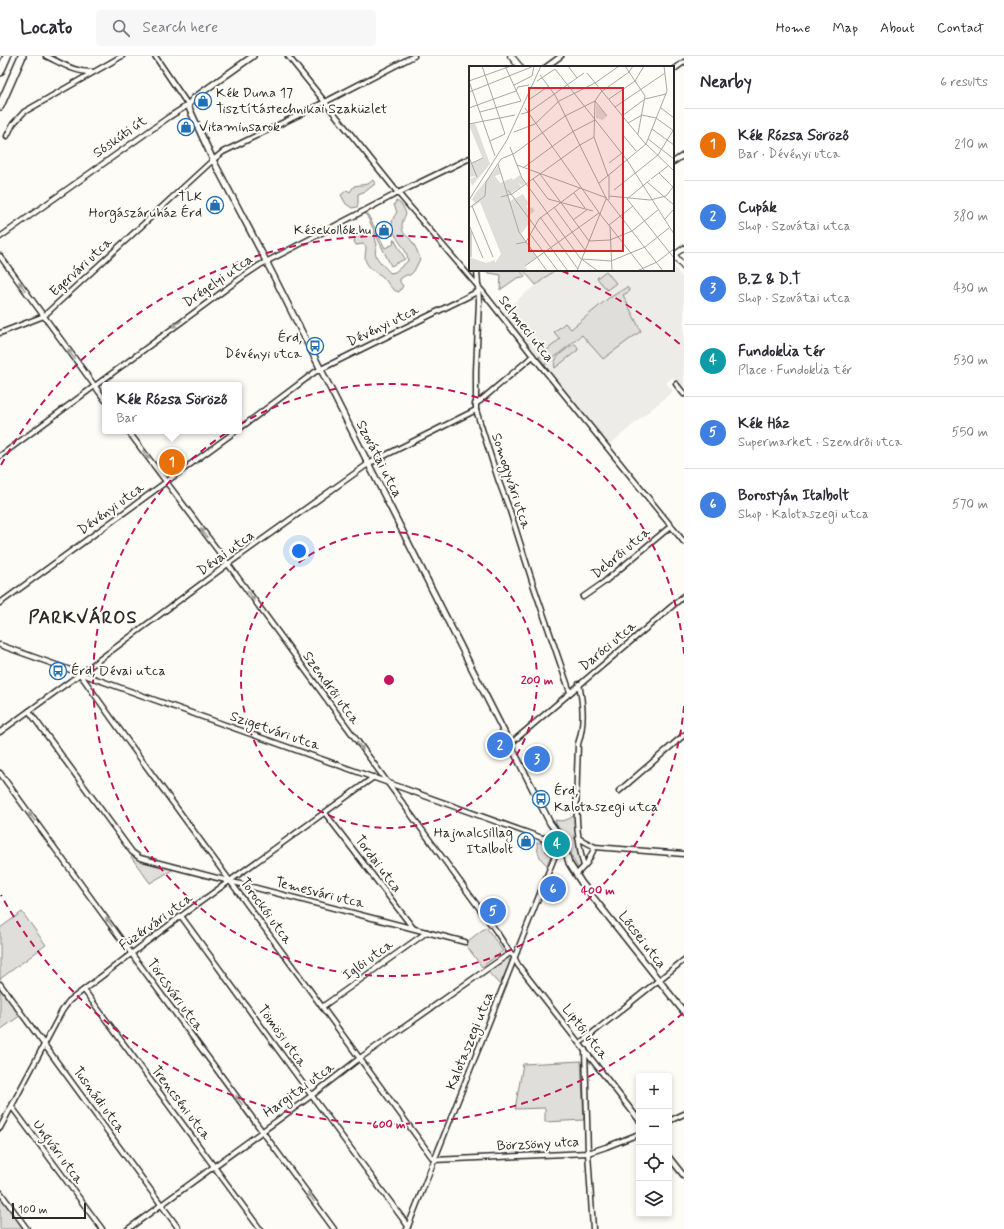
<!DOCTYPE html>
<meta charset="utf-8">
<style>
:root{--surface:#fff;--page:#f7f7f7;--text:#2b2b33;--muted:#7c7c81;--line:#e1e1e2;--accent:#1f6fb2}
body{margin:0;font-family:Mynerve,sans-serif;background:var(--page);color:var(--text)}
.controls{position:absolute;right:12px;bottom:12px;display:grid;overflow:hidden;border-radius:4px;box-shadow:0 2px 6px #0003}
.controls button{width:36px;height:36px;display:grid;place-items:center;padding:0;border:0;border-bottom:1px solid var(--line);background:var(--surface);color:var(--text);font:20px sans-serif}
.scale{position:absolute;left:12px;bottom:10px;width:74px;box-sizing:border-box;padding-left:4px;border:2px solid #2b2b2b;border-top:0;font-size:11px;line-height:14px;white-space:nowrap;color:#2b2b2b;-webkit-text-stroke:3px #fdfcf7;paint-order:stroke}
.you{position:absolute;left:299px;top:495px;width:14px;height:14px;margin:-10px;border:3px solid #fff;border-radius:50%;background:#1a73e8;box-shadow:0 0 0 6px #1a73e833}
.badge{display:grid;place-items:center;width:26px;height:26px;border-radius:50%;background:var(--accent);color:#fff;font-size:13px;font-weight:700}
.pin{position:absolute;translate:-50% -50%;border:2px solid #fff;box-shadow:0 1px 4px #0006}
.popup{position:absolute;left:102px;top:326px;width:140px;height:52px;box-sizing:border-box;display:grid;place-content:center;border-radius:4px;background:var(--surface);filter:drop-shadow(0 1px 3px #0005);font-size:13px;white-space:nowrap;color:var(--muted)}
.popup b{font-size:15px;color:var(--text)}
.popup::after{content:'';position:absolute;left:50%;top:100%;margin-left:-8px;border:8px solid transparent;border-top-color:var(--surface)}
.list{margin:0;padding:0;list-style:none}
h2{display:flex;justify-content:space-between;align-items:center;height:52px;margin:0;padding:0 16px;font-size:17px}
h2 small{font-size:13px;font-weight:400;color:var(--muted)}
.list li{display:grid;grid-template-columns:26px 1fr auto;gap:12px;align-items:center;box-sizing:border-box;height:72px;padding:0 16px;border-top:1px solid var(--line)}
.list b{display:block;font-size:15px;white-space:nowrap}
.list p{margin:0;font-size:13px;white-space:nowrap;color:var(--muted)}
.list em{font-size:13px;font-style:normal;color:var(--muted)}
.icon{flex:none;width:22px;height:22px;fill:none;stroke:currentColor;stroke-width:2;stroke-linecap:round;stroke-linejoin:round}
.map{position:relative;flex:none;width:684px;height:1173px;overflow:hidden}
header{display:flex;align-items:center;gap:24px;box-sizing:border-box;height:56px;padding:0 20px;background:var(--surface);border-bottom:1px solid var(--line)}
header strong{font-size:19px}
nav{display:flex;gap:22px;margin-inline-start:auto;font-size:14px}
.search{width:280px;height:36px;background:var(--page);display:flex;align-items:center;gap:10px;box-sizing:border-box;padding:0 14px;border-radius:4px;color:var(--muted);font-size:15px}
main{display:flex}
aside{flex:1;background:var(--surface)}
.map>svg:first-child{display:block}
.built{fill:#edece8}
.green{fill:#dfdeda;stroke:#858482}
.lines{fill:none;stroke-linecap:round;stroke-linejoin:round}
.minor-casing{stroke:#2b2b2b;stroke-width:7}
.tertiary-casing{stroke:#2b2b2b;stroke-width:8}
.secondary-casing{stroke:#2b2b2b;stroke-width:8}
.motorway-casing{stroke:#2b2b2b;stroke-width:10}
.minor{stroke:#fdfcf7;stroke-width:4}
.tertiary{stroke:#fdfcf7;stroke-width:5}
.secondary{stroke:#fdfcf7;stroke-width:5.5}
.motorway{stroke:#fdfcf7;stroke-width:7}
.oneway{fill:#9e9e9b}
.ring{fill:none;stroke:#c2185b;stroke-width:2;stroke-dasharray:7 5}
.labels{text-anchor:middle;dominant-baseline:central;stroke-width:4;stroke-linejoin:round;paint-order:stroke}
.poi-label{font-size:14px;fill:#2b2b2b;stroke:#fdfcf7;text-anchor:start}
.street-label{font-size:14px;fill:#2b2b2b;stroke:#fdfcf7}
.district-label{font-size:18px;font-weight:bold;letter-spacing:1px;fill:#2b2b2b;stroke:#fdfcf7}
.inset-road{fill:none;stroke:#a9a8a5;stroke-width:1}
.view{fill:#d62828;fill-opacity:0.15;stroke:#d62828;stroke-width:2}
.inset-edge{fill:none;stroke:#2b2b2b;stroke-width:2}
.centre{fill:#c2185b;stroke:#fdfcf7;stroke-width:2}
.ring-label{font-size:12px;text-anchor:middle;font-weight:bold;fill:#c2185b;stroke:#fdfcf7;stroke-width:4;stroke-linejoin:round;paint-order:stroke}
</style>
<header>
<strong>Locato</strong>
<div class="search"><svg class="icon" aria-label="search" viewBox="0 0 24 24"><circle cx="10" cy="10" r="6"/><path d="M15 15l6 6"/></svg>Search here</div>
<nav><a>Home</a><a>Map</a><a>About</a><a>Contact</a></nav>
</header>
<main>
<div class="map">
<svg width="684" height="1173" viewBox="0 0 684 1173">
<rect width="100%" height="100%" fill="#fdfcf7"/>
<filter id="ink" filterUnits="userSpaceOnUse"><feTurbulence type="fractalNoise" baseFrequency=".025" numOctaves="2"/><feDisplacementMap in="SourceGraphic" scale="8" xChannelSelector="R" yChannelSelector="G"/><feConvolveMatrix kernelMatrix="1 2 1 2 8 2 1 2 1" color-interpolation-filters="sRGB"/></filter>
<g filter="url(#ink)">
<polygon class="built" points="673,210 684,223 684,334 673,321 666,327 673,335 609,389 502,256 555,214 673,214"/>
<g class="green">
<polygon points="373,124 375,128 366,135 358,138 358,148 357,151 352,152 346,148 341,139 347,134 350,136 354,130 368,128"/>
<path d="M396,145C402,147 404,152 406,158C402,165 400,172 405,179C407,180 409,181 410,183C415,189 418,196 420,203L414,215L410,219H406L400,223V226L403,230L399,236C390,234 388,226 383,221C377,216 370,214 366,206C364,201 366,196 366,191L364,188L356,189L354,185L356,181L358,180L360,181L370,174L374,178L377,189C371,201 383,208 390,217L395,216L408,205C408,191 391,181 392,167C392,163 395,159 397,156L394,149Z"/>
<polygon points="366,158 368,159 385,192 394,188 393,186 394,183 405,203 391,210"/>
<polygon points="484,214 520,214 525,220 523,221 517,222 500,234 501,219 484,216"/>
<polygon points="523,214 555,214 536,229"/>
<polygon points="606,215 616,227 607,234 597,222"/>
<polygon points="627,231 630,235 623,239 641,275 603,303 582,279 545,309 539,301 560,283 554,276 565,267 571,273 610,241 611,241"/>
<path d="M575,288L577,290L578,294L555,312C552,301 565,295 572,289Z"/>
<path d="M575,758L577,794L581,808L580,812H578C575,807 572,802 571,797C570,792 572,786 569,781C564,774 559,778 555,764C563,766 569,764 575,758Z"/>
<path d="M537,786L544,788L546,795L551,799L547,809C539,803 537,796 537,786Z"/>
<polygon points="133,799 145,806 174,813 150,827 131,801"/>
<polygon points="22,856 46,889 0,923 0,872"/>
<polygon points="486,871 503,895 482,911 466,889 468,885"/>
<polygon points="508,902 510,905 510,907 500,929 487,915"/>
<polygon points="0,930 21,959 0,974"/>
<polygon points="581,1005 584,1064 545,1066 545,1052 515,1053 523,1008"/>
<polygon points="0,1138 26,1173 0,1173"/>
</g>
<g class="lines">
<g class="minor-casing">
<g id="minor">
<path d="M46,0C61,7 76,17 93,16"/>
<polyline points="288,0 398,137 482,235 533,300 684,486"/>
<polyline points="546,11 561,0"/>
<polyline points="673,14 684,6"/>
<polyline points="7,80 13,68 24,56 122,0"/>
<polyline points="673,106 684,99"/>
<polyline points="0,181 169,61 188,49 155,0"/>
<polyline points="674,199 684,192"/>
<polyline points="0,200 105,344"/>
<polyline points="477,214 479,245 476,315 476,354 498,423 510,455 533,528 570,636"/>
<polyline points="0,277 44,260 47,257 213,104 223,96 325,46 414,0"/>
<polyline points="676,328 684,338"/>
<polyline points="475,348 480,345 533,300"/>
<polyline points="239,373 315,316 479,235"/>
<polyline points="128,375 228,508 496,875 510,897 513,899 518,909 639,1064"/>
<polyline points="0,400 245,219 260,209 398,137 470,102"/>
<polyline points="583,541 603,527 671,470"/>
<polyline points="0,547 236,375"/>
<polyline points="0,589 386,726 542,782 548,787"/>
<polyline points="80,618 127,684 434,1104 588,1097 606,1091 639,1078"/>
<path d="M579,628C583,648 585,668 578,688C577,726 573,774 584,810"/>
<polyline points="29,655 132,796 140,802 465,886"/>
<polyline points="0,676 80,618 228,508 368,408 476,354"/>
<polyline points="510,688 684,540"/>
<polyline points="0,717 131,897 334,1173"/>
<polyline points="619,735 684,679"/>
<polyline points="325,757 413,872"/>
<polyline points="542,782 551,781"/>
<polyline points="578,782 595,791 684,798"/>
<polyline points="576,819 587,807 595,791"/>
<polyline points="181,860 309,1036 408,1170"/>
<polyline points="0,928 179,1173"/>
<polyline points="84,934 260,1173"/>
<polyline points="322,951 427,876"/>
<polyline points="580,987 684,904"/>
<polyline points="585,994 588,1097 593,1173"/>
<polyline points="12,1051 102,1173"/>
<polyline points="669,1065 684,1058"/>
<polyline points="0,1072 62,955 69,945 181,860 374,721"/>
<polyline points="669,1101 684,1120"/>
<polyline points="0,1136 27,1173"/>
<polyline points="128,1173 311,1040 360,1002 510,897"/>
<polyline points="407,1173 556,797"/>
</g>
</g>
<g class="tertiary-casing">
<g id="tertiary">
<polyline points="253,0 194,42 188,49 190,54 213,104 266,205 550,767 559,779"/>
<circle cx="557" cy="788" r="9"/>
<polyline points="565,793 569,807 581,826 684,956"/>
</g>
</g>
<g class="secondary-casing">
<g id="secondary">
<polyline points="511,0 520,11"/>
<polyline points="673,198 684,211"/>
</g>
</g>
<g class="motorway-casing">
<g id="motorway">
<polyline points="0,16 7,0"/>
<polyline points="0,50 22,0"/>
</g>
</g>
<use href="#minor" class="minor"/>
<use href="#tertiary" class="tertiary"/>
<use href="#secondary" class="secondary"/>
<use href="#motorway" class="motorway"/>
</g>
<defs><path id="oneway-solid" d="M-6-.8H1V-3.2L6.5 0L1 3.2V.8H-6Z"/></defs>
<g class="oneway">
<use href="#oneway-solid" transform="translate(22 230) rotate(-126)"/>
<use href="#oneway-solid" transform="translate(177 268) rotate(144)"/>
<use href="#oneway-solid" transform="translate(71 298) rotate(-126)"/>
<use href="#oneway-solid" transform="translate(146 399) rotate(53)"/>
<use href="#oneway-solid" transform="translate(204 477) rotate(-127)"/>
<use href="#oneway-solid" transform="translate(251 540) rotate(54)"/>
<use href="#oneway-solid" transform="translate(360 690) rotate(54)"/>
<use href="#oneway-solid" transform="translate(32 761) rotate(-126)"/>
<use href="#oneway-solid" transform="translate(109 866) rotate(-126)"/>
<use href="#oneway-solid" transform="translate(239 1044) rotate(-126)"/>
<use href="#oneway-solid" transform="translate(311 1141) rotate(-126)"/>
</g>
</g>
<g class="ring">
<circle cx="389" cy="624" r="148"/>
<path d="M684 650A296 296 0 1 1 684 598"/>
<path d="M683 957A444 444 0 0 1 1 839M1 409A444 444 0 0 1 470 187M562 215A444 444 0 0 1 683 291"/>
</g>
<defs>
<g id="shop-ring" transform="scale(0.9)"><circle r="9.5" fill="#fdfcf7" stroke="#1f6fb2" stroke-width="1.5"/><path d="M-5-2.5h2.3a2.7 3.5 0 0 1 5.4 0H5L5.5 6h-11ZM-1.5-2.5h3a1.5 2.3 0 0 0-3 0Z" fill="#1f6fb2"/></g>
<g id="bus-ring" transform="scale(0.9)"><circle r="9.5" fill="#fdfcf7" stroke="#1f6fb2" stroke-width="1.5"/><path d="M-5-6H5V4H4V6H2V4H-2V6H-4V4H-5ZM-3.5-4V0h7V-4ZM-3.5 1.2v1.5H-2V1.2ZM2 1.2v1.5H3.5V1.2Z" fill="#1f6fb2"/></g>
</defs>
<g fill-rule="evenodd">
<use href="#shop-ring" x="203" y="45"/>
<use href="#shop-ring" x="186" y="71"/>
<use href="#shop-ring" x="215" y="149"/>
<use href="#shop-ring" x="384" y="174"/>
<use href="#bus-ring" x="315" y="290"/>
<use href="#bus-ring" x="58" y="615"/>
<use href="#bus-ring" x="541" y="743"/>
<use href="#shop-ring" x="526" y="785"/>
</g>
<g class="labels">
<g class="poi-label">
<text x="216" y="37">Kék Duna 17<tspan x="216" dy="16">Tisztítástechnikai Szaküzlet</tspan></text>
<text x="199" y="71">Vitaminsarok</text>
<text x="202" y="141" text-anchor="end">TLK<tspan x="202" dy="16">Horgászáruház Érd</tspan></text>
<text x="371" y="174" text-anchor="end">Késekollók.hu</text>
<text x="302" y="282" text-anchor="end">Érd,<tspan x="302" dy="16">Dévényi utca</tspan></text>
<text x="71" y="615">Érd, Dévai utca</text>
<text x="554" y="735">Érd,<tspan x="554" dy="16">Kalotaszegi utca</tspan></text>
<text x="513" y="777" text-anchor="end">Hajnalcsillag<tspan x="513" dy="16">Italbolt</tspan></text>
</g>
<g class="street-label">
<text transform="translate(120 81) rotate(-35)">Sóskúti út</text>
<text transform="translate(81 211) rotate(-43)">Egervári utca</text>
<text transform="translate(218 225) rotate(-35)">Drégelyi utca</text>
<text transform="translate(383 270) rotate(-26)">Dévényi utca</text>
<text transform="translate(526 273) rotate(52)">Selmeci utca</text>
<text transform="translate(379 403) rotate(63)">Szovátai utca</text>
<text transform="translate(511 425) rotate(72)">Somogyvári utca</text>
<text transform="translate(111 453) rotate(-36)">Dévényi utca</text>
<text transform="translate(226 497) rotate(-36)">Dévai utca</text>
<text transform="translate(621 497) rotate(-40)">Debrői utca</text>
<text transform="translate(608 590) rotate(-40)">Daróci utca</text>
<text transform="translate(331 632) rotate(54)">Szendrői utca</text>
<text transform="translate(275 675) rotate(19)">Szigetvári utca</text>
<text transform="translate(378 808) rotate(53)">Tordai utca</text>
<text transform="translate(320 837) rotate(14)">Temesvári utca</text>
<text transform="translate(266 855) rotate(54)">Torockói utca</text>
<text transform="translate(156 866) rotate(-36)">Füzérvári utca</text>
<text transform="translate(642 884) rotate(52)">Lőcsei utca</text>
<text transform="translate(368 904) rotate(-36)">Iglói utca</text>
<text transform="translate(175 939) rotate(54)">Törcsvári utca</text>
<text transform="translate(585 976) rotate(52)">Liptói utca</text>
<text transform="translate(282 980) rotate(54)">Tömösi utca</text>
<text transform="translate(470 985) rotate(-68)">Kalotaszegi utca</text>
<text transform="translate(299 1034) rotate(-36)">Hargitai utca</text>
<text transform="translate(99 1044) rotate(54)">Tusnádi utca</text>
<text transform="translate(181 1047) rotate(53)">Trencséni utca</text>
<text transform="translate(538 1088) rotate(-3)">Börzsöny utca</text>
<text transform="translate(58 1096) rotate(54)">Ungvári utca</text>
</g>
<g class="district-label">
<text x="83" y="562">PARKVÁROS</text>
</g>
</g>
<g transform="translate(469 10)">
<rect width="205" height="205" fill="#fdfcf7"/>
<path d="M127,38L138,50L134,54L127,52ZM6,57L21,98L3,120L1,113L8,110L0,111V93L2,97L14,93L0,59ZM29,100L32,108L26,110L31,117L43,112L44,114L51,109L56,117L53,120L49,116L52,121L39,129L41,135L54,128L60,138L57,140L59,143L63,141L66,145L59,150L62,155L52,168L68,191L54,201L56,200L59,205H0V191L17,197L26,194V197L32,188L11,136L0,143L7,137L3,134L6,128Z" fill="#dfdeda"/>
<path class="inset-road" d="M13,0L36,68L21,75M99,0L108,12M156,0L176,30L169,68M86,3L158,94L205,168M118,7L174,75L205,105M71,9L86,29L138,134M0,15L26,90M0,15L42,0M68,15L86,3M45,19L63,10L65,0M0,26L65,0M61,33L80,20M140,33L166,15L175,0M146,41L196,7M0,42L47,25L49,21L60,19M56,42L131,148L176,205M192,42L205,52M11,46L52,35L36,0M52,48L60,46L115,7M153,50L176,33L197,28M159,57L173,49L187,52L205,65M0,58L46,49M183,63L205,79M45,66L66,58L90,35L126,17L150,0M153,68L167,85M179,73L205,93M41,81L53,112L111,192L129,205M0,91L8,111M3,97L14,92M140,97L153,87M29,98L50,166L78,205M48,99L138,132M54,102L103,66L126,54M190,107L205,122M71,108L120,175L141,174L163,165L189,144M140,109V134M139,110L125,71L126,35L132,26L160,6L164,0M64,113L79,133L124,145M182,113L199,100M181,114L158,133L205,192M178,116L205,139M130,117L177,78L198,25L195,0M39,124L99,205M145,124L189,89L205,63M105,127L116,142M140,130L181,134L197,130L205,120M32,131L43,128L111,79L125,71M138,133L194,205M0,134L38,74L72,0M3,140L24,191M85,141L116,184M0,142L16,130L17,116L32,93L46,87L96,50L126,35L138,50M71,151L109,203M104,154L119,143M195,154L205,143M0,159L14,192M140,159L164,140M141,160L143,205M2,165V191M61,168L89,205M47,178L57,176L70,153L111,122M113,193L142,195L176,181L200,162M56,200L130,147M108,205L137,133M168,205L188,196L205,183"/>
<path class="view" d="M60,22H154V185H60Z"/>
<rect width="205" height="205" class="inset-edge"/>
</g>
<circle cx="389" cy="624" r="6" class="centre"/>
<g class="ring-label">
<text x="537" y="628">200 m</text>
<text x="598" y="838">400 m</text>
<text x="389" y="1072">600 m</text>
</g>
</svg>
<div class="controls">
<button>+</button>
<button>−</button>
<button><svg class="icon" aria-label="locate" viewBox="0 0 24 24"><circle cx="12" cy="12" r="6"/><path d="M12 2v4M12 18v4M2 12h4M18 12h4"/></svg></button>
<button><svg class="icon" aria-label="layers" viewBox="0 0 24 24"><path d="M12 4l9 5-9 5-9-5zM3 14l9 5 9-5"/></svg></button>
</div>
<div class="scale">100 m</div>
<div class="you"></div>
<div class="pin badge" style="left:172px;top:406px;background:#e8710a">1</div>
<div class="popup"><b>Kék Rózsa Söröző</b>Bar</div>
<div class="pin badge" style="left:500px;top:689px;background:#3f7fe0">2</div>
<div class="pin badge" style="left:537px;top:703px;background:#3f7fe0">3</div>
<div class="pin badge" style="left:557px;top:788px;background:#0f9aa8">4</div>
<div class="pin badge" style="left:493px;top:855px;background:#3f7fe0">5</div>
<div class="pin badge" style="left:553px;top:833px;background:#3f7fe0">6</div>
</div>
<aside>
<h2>Nearby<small>6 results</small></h2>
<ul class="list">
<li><span class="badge" style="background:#e8710a">1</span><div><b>Kék Rózsa Söröző</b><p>Bar · Dévényi utca</p></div><em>210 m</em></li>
<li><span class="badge" style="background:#3f7fe0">2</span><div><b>Cupák</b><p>Shop · Szovátai utca</p></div><em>380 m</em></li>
<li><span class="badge" style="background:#3f7fe0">3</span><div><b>B.Z &amp; D.T</b><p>Shop · Szovátai utca</p></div><em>430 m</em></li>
<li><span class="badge" style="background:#0f9aa8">4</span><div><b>Fundoklia tér</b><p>Place · Fundoklia tér</p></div><em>530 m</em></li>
<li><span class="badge" style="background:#3f7fe0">5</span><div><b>Kék Ház</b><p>Supermarket · Szendrői utca</p></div><em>550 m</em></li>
<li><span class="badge" style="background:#3f7fe0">6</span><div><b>Borostyán Italbolt</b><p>Shop · Kalotaszegi utca</p></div><em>570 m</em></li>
</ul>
</aside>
</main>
